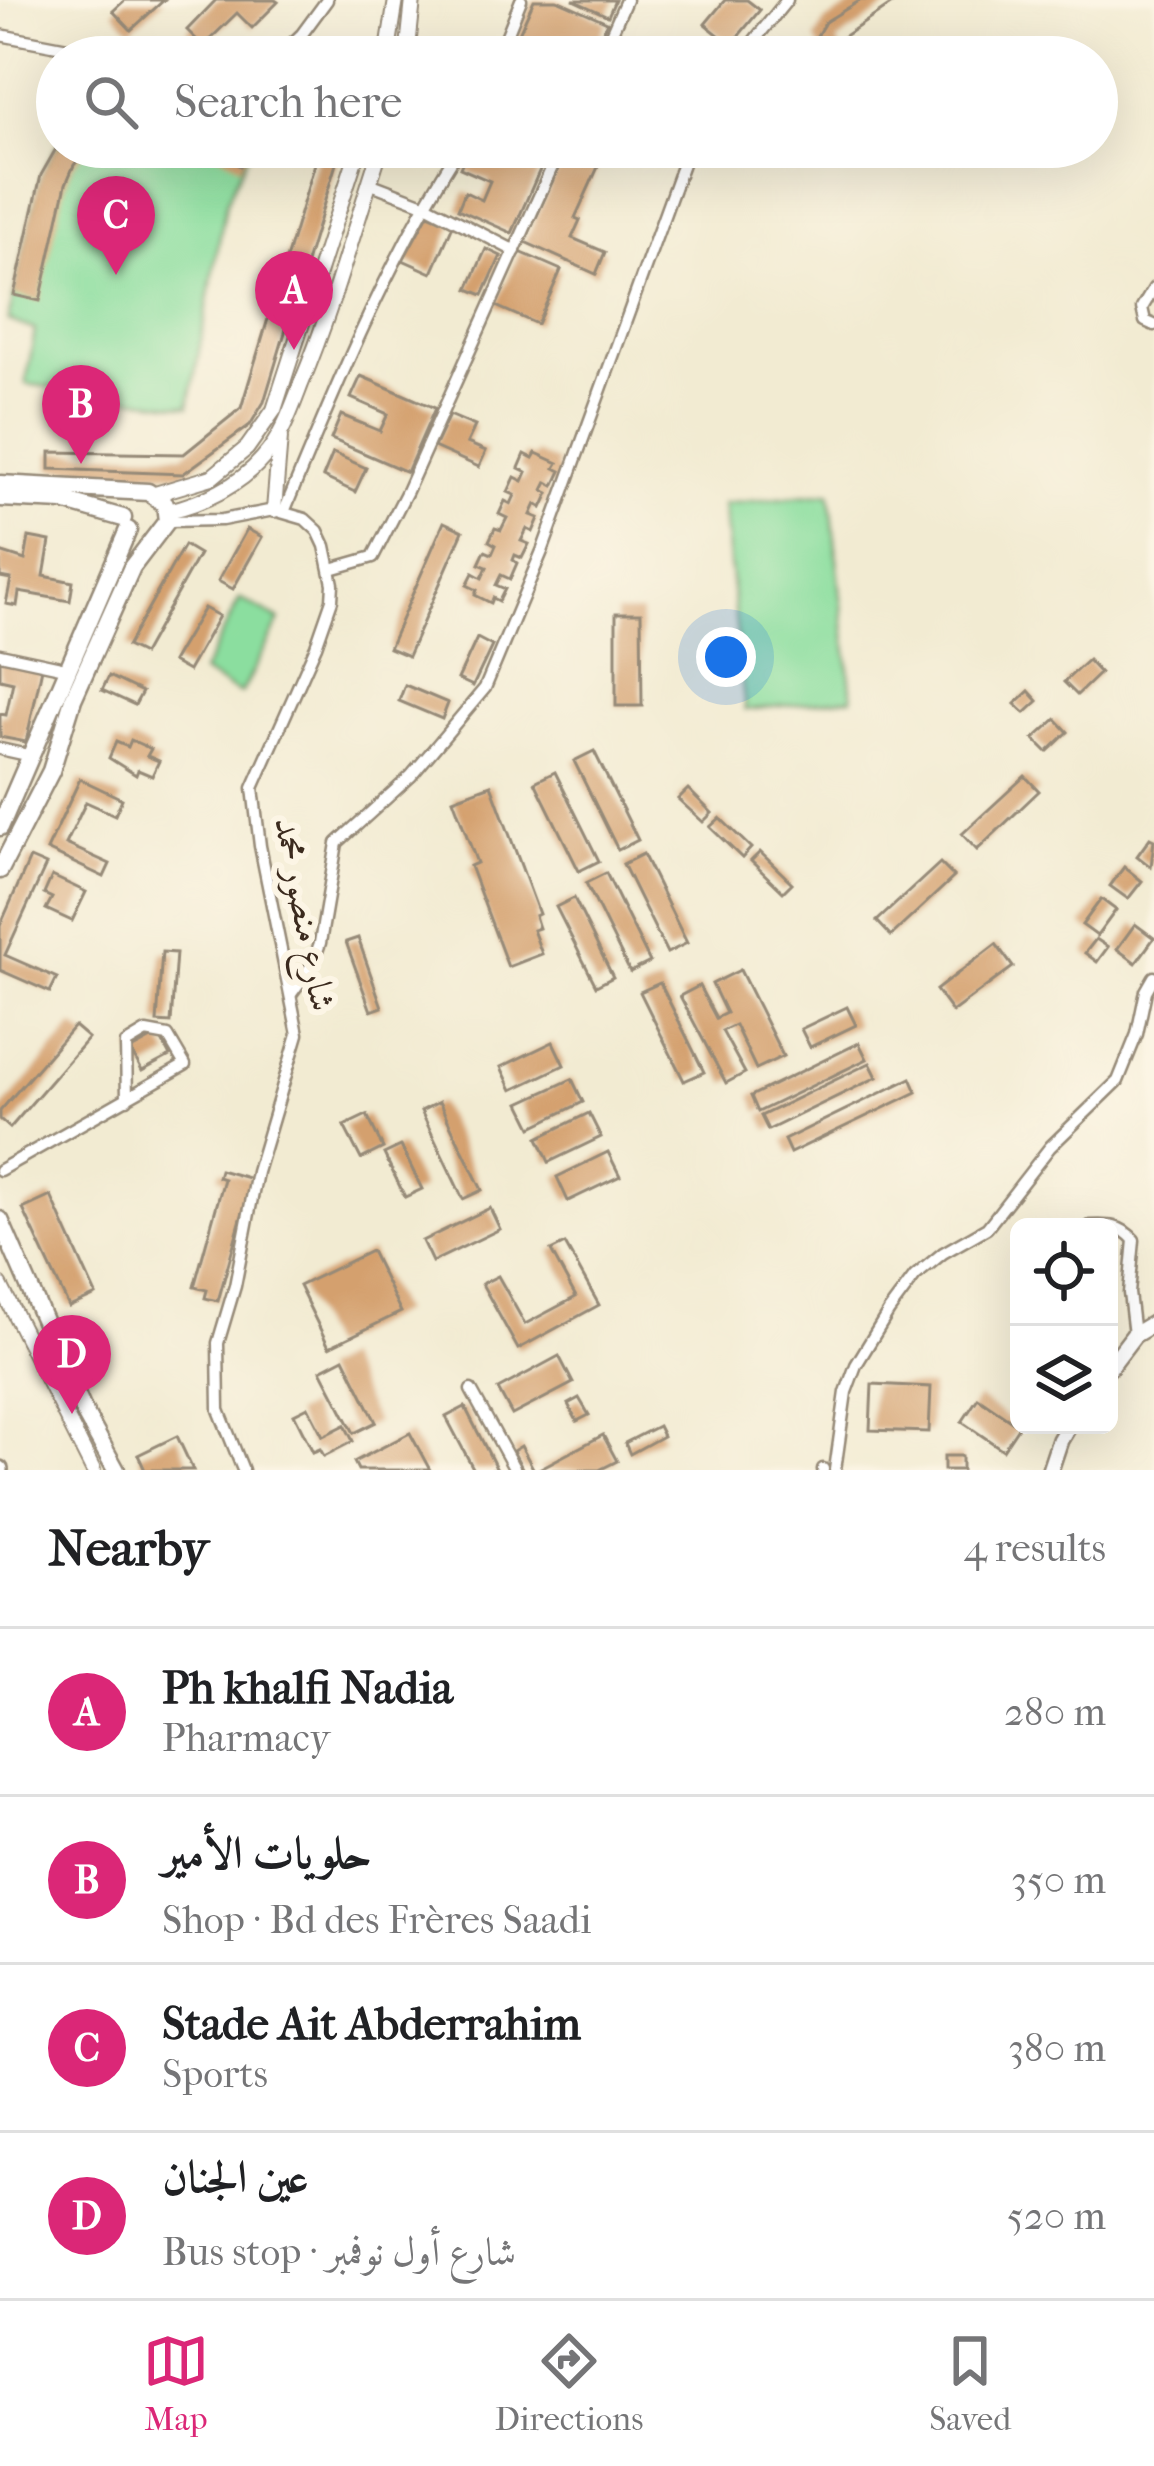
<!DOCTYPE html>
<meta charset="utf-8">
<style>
:root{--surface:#fff;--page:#f6f6f6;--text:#202124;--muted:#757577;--line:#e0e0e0;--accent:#db2777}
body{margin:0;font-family:"IM FELL French Canon",Amiri,serif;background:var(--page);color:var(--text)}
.controls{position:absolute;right:36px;bottom:36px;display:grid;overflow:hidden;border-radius:18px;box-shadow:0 12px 48px #0002}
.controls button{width:108px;height:108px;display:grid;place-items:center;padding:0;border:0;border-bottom:3px solid var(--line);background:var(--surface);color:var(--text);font:60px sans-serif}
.you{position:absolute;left:726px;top:657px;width:42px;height:42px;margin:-30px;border:9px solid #fff;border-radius:50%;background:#1a73e8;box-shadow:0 0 0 18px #1a73e833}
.badge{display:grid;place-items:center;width:78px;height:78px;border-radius:50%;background:var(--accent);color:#fff;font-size:39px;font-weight:700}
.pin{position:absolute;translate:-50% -99px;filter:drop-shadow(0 3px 6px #0008)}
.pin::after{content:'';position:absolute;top:63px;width:42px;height:36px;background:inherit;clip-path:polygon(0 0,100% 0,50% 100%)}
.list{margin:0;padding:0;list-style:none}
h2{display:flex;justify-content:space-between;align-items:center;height:156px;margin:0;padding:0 48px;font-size:51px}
h2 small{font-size:39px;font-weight:400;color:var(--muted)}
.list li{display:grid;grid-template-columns:78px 1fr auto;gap:36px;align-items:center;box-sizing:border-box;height:168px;padding:0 48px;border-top:3px solid var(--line)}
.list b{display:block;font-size:45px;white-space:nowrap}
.list p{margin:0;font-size:39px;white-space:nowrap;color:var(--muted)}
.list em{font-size:39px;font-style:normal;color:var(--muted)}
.icon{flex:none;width:66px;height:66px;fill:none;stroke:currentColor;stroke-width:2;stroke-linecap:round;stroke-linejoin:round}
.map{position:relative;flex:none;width:1154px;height:1470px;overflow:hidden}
.search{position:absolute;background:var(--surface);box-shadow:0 12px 48px #0002;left:36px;right:36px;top:36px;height:132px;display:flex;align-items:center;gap:30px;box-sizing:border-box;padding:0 42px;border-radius:66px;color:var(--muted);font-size:45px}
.sheet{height:828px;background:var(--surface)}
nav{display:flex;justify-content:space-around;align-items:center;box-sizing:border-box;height:168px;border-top:3px solid var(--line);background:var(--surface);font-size:33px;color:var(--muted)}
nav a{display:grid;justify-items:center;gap:6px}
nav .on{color:var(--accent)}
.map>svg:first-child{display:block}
.green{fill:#8bde9f;stroke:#63845e;stroke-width:3}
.building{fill:#d4a06e}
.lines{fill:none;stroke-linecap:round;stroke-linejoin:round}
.minor-casing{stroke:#968a78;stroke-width:15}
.tertiary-casing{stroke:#968a78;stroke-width:18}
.secondary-casing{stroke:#968a78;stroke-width:20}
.primary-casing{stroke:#968a78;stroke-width:21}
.minor{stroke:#fff;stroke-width:10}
.tertiary{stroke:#fff;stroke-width:14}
.secondary{stroke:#fff;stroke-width:15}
.primary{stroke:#fff;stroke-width:16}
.labels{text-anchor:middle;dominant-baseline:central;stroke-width:12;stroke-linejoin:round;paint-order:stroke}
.street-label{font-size:36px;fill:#3b2a1e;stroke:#fcf5e5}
</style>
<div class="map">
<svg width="1154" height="1470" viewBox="0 0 1154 1470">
<rect width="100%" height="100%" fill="#fcf5e5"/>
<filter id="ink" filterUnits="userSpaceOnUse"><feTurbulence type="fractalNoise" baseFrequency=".00833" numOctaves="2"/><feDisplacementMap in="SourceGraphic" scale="24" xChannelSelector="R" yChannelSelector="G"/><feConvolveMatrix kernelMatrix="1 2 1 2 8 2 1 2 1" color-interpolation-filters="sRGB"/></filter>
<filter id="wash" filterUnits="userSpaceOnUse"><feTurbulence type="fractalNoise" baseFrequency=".004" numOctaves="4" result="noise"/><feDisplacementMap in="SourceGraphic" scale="48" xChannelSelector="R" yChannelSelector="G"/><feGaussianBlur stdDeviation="2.7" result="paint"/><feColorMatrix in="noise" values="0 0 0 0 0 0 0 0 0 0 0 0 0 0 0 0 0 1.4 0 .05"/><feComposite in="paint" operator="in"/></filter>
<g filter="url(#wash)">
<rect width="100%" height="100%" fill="#f2ebd2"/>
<g class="green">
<polygon points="57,145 251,147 226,203 189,406 26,384 35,330 8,320 41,176"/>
<polygon points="830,493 852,698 745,710 723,504"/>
<polygon points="240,599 280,620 241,694 202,673"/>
</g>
<g id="blocks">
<g class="building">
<polygon points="125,0 164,0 131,30 113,11"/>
<polygon points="216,0 275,0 278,2 252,28 237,13 203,46 187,30"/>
<polygon points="534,0 557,0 607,22 591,57 536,57 539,50 516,40"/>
<polygon points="573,0 615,0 608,16"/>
<polygon points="725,0 747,0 760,10 731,45 705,24"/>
<polygon points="861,0 898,0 837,41 842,52 823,57 815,39 825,22"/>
<polygon points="57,147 89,147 74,165 66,184 40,301 14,295 41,175"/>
<polygon points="204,147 251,147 240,166"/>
<polygon points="320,147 341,147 264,402 250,425 183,474 50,469 50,452 184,454 241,408"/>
<polygon points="469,147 520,147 545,158 512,233 458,209 465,192 482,200 490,181 460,168"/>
<polygon points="568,147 607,147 575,218 580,220 572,238 605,252 596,274 525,242"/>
<polygon points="428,214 453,225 432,273 403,260"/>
<polygon points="486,249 501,256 483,295 468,289"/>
<polygon points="520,252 561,270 537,324 496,306"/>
<polygon points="361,376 435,408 407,472 331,439 341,415 380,431 388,414 351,398"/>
<polygon points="449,415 475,426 467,443 486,451 479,467 434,447"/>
<polygon points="333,453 366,468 355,492 323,477"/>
<polygon points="536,453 558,463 555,468 561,471 554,486 547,482 543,490 549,493 542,508 536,504 531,515 539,518 533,532 527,529 521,541 529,544 522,558 515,555 513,560 517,563 510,579 501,575 496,585 505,589 499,601 493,598 491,603 475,595 477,590 467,585 473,573 482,578 487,567 479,564 485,551 492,554 496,545 489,541 495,528 501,530 507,518 499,514 505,501 511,504 515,495 508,492 515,477 523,481 527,472 519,468 525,454 533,458"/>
<polygon points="444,522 463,531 408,656 389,648"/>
<polygon points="247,529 262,537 233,589 218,581"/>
<polygon points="29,537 50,541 44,576 73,582 70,601 19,592 17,606 6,604 11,579 0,577 0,552 25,560"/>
<polygon points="184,545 199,554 143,654 127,646"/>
<polygon points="204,608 219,616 188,671 172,662"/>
<polygon points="616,613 641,613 642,706 616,706"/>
<polygon points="477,638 492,646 473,686 458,679"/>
<polygon points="0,659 42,668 26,742 0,737 0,714 6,715 13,682 0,679"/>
<polygon points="1088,660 1100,673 1077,695 1064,682"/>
<polygon points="109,676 142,692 135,705 102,690"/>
<polygon points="405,685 448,703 442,719 399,701"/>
<polygon points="1029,691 1038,701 1025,713 1015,704"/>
<polygon points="1056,719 1068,732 1047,752 1034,739"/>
<polygon points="131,740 151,749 147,756 159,761 152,776 138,770 136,775 109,758 116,742 128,747"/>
<polygon points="594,751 638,840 618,850 574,761"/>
<polygon points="555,772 599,861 579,871 535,782"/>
<polygon points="1025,776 1039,791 977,850 962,834"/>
<polygon points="80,779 122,799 115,815 86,802 66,844 110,864 104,877 47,850"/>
<polygon points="491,785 539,914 535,916 539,928 533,930 542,954 508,967 470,866 477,863 453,799"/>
<polygon points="688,789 712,813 703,822 678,799"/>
<polygon points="720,818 751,848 742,858 710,827"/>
<polygon points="1150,838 1154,840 1151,867 1137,856"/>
<polygon points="760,852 792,883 783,892 751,861"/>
<polygon points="643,854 687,943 667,953 623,864"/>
<polygon points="30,858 46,865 5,955 57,978 50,992 0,970 0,926"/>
<polygon points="940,863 954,877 891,936 877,921"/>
<polygon points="1124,867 1142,881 1128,899 1110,886"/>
<polygon points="606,873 650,962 630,972 586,883"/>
<polygon points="52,876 86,892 72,921 46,909 52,898 44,894"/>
<polygon points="574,898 613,977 596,986 556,907"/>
<polygon points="1101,899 1116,910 1097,936 1082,925"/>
<polygon points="1135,924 1154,938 1136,963 1117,949"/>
<polygon points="358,938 382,1007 371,1011 346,942"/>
<polygon points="1096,939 1108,947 1097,962 1085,953"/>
<polygon points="996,944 1013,967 952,1012 936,990"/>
<polygon points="162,952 176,953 171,1023 157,1022"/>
<polygon points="740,970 783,1056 756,1069 735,1025 722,1031 745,1073 726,1083 680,996 699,986 716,1018 726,1013 712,984"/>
<polygon points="660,983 704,1072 684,1081 640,992"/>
<polygon points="847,1007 856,1025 810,1047 801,1029"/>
<polygon points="74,1026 88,1038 10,1128 0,1119 0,1111"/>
<polygon points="159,1035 170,1056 142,1071 131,1050"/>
<polygon points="553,1042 564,1065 512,1090 501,1067"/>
<polygon points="859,1043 867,1059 758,1112 751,1096"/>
<polygon points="870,1063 877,1077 768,1130 761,1116"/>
<polygon points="911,1078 917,1092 790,1153 784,1140"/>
<polygon points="572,1079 583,1102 532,1127 520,1103"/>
<polygon points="439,1102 482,1190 463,1199 421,1111"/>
<polygon points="589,1113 601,1137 549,1162 538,1138"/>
<polygon points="367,1115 383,1148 361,1159 344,1126"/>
<polygon points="401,1146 422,1189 405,1197 384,1154"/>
<polygon points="608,1152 620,1176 568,1201 557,1177"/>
<polygon points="220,1170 252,1179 218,1301 205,1298 207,1290 194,1287 224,1179 218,1177"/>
<polygon points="51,1196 96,1295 69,1307 23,1209"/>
<polygon points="490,1208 500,1229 432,1262 422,1241"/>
<polygon points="565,1244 599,1305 518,1349 482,1284 498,1276 525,1324 576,1297 551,1251"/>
<polygon points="371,1251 401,1312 329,1347 299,1286"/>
<polygon points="559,1356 573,1383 512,1415 498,1389"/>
<polygon points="344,1358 376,1422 354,1433 321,1370"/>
<polygon points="872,1384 931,1387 929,1432 870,1430"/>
<polygon points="579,1398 589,1415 577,1421 568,1404"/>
<polygon points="978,1398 1019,1426 1003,1450 962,1422"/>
<polygon points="308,1407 323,1436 345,1425 353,1441 324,1456 320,1449 313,1452 294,1414"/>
<polygon points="465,1407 497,1470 474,1470 446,1417"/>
<polygon points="658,1426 663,1436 630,1454 625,1443"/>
<polygon points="410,1433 430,1470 358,1470 354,1462"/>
<polygon points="603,1435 617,1461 599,1470 537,1470"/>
<polygon points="177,1436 193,1470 145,1470 138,1455"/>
<polygon points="521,1446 534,1470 523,1470 513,1451"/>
<rect x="944" y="1456" width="18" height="14"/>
</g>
</g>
</g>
<g filter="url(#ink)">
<use href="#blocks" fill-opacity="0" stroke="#968a78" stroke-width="3"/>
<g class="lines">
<g class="minor-casing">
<g id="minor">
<polyline points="0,35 115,57"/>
<polyline points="278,57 302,34 327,0"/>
<polyline points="498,57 521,0"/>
<polyline points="601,57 626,0"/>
<polyline points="741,57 787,0"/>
<polyline points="369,183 424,204 515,251"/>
<polyline points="1154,288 1142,308 1145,321 1154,325"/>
<path d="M284,512C335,388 388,260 460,147"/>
<polyline points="167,521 222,520 274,510 305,519 318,531 325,546 333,584 332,600 316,646 253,788 260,846 298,1034 257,1172 235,1286 218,1343 219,1410 243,1470"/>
<polyline points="331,569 373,557 407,491 561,147"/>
<polyline points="0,654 70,669"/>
<polyline points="0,749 32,756"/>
<polyline points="291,994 312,965 320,943 337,843 411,776 485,688 543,549 689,147"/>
<polyline points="0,1170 185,1065 168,1036 146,1032 126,1044 127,1099"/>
<path d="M1090,1226C1109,1225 1121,1225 1134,1240L1129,1293L1134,1335"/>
<polyline points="471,1390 515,1470"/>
<polyline points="823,1470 823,1469"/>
<polyline points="835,1470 846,1392 856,1365 889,1311 915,1276 943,1253 987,1228 1050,1147 1118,1081 1137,1034 1146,991 1154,977"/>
</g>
</g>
<g class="tertiary-casing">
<g id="tertiary">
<polyline points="387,57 396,0"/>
<polyline points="407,57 413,0"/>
<polyline points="155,494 212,477 247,448 274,410 359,147"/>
<polyline points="274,510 280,438"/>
<path d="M168,511C203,503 239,486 263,458C282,437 291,410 301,384C333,307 355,226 381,147"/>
<polyline points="0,1285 93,1470"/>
</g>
</g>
<g class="secondary-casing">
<g id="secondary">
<polyline points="1109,1368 1134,1335 1154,1323"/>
<polyline points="0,1469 0,1470"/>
<polyline points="1050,1470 1060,1440 1069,1425"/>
</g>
</g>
<g class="primary-casing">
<g id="primary">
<polyline points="0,484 148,492 165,504 167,521 132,567 73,699 51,771 0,870"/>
<polyline points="0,498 63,501 123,518"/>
<polyline points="0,827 128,530"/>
<polyline points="0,1220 83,1410 116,1470"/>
</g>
</g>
<use href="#minor" class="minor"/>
<use href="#tertiary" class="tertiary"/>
<use href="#secondary" class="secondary"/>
<use href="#primary" class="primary"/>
</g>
</g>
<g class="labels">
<g class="street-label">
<text transform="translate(305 914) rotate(79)">شارع منصور محمد</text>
</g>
</g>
</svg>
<div class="controls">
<button><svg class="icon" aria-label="locate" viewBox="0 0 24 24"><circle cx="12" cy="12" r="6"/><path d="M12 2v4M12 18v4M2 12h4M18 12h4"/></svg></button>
<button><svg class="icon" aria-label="layers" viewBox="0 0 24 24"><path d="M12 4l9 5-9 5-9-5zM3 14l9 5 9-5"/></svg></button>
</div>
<div class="you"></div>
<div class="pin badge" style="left:294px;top:350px">A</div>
<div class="pin badge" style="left:81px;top:464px">B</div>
<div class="pin badge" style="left:116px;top:275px">C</div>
<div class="pin badge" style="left:72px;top:1414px">D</div>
<div class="search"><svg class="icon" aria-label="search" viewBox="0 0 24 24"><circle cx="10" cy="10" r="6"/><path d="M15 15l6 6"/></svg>Search here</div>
</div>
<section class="sheet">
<h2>Nearby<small>4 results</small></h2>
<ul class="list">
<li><span class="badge">A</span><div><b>Ph khalfi Nadia</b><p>Pharmacy</p></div><em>280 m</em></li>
<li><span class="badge">B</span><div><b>حلويات الأمير</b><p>Shop · Bd des Frères Saadi</p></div><em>350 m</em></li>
<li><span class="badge">C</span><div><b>Stade Ait Abderrahim</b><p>Sports</p></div><em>380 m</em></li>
<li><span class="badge">D</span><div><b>عين الجنان</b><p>Bus stop · شارع أول نوفمبر</p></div><em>520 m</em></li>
</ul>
</section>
<nav>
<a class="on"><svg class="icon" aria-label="map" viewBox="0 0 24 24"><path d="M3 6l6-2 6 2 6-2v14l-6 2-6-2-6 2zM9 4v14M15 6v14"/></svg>Map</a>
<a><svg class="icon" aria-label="directions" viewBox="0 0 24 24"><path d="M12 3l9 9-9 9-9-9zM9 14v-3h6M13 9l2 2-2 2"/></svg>Directions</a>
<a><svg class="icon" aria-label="saved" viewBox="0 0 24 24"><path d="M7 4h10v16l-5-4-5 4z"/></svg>Saved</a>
</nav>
